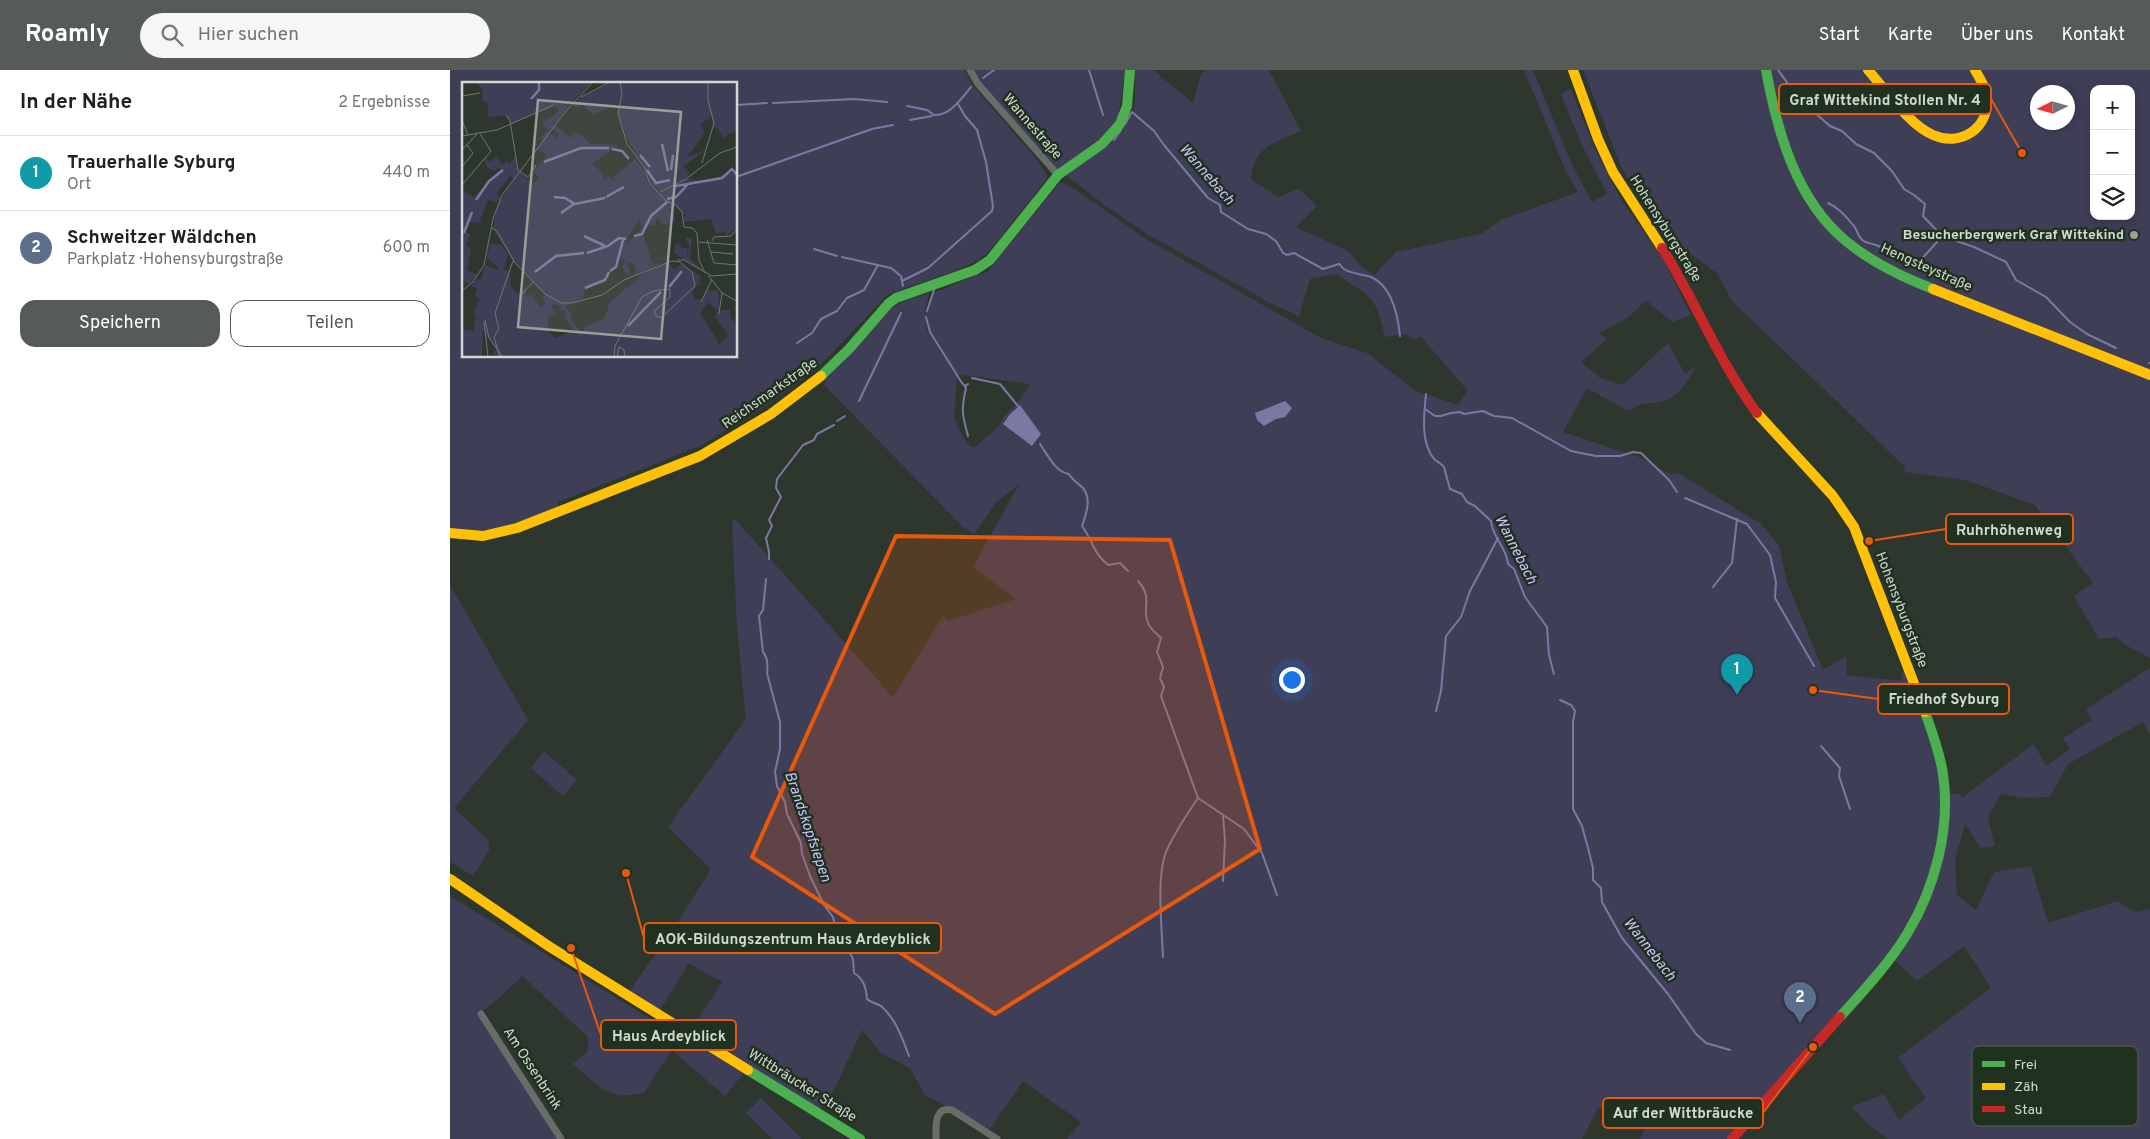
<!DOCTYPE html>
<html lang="de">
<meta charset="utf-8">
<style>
:root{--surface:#fff;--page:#f6f6f6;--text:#202124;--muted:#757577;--line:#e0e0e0;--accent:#565b58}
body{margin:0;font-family:Overpass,sans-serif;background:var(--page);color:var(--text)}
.controls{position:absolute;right:15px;top:15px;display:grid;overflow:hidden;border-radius:10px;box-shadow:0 2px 8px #0003}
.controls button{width:45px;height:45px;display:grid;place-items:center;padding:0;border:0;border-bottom:1px solid var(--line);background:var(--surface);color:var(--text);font:25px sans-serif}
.compass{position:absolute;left:1580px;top:15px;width:45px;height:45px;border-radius:50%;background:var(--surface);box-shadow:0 2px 8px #0003;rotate:265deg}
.you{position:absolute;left:841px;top:609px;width:18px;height:18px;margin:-12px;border:4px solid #fff;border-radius:50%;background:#1a73e8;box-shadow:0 0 0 8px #1a73e833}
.badge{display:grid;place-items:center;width:32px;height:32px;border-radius:50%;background:var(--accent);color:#fff;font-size:16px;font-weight:700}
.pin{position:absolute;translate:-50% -41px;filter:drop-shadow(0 1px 2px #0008)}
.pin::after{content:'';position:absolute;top:26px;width:18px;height:15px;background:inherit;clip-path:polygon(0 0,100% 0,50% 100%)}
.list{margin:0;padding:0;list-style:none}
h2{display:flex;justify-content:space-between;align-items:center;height:65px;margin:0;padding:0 20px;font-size:21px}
h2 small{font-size:16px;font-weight:400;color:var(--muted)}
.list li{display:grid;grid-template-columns:32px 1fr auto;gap:15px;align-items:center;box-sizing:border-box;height:75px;padding:0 20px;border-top:1px solid var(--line)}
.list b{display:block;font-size:19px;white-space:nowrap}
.list p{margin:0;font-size:16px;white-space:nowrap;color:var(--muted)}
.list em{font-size:16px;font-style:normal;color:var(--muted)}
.actions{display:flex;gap:10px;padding:15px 20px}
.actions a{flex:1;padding:11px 0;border:1px solid var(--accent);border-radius:15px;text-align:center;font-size:18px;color:var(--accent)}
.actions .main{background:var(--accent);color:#fff}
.icon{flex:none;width:28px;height:28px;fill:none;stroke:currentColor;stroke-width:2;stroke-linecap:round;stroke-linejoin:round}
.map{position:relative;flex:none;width:1700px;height:1069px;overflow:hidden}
header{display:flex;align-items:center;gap:30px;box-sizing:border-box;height:70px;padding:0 25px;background:var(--accent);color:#fff}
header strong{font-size:24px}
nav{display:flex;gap:28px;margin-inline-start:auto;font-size:18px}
.search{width:350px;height:45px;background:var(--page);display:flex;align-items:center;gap:12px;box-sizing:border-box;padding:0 18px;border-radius:28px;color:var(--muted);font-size:19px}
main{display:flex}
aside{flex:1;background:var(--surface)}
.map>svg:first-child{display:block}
.green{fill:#3f3e57;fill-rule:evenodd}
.water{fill:#7b79a3}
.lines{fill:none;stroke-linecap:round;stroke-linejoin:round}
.stream{stroke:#7b79a3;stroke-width:2}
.street{stroke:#696d69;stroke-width:7}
.fast{stroke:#4caf50;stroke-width:10}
.slow{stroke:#ffc107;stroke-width:10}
.jam{stroke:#c62828;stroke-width:10}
.marked{fill:#e8590c;fill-opacity:0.2;stroke:#e8590c;stroke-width:4;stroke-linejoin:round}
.poi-dot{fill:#97a197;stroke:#213120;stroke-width:2}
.labels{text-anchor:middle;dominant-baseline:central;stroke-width:5;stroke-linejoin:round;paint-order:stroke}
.street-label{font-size:14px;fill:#d0dacf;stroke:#213120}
.poi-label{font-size:14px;font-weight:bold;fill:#d0dacf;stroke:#213120;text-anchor:end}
.water-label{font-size:15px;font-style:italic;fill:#c9c4ff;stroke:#213120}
.inset-river{fill:none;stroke:#7b79a3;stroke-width:2.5}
.inset-road{fill:none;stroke:#6f786e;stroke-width:1}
.view{fill:#97a197;fill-opacity:0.15;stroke:#97a197;stroke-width:2.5}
.inset-edge{fill:none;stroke:#d0dacf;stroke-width:2.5}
.key{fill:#213120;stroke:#566455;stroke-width:1}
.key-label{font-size:14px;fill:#d0dacf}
.leader{fill:none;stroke:#e8590c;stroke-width:2}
.callout-dot{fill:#e8590c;stroke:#213120;stroke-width:2}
.callout{fill:#213120;stroke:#e8590c;stroke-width:2}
.callout-label{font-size:15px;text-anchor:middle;font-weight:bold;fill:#d0dacf}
</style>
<header>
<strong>Roamly</strong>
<div class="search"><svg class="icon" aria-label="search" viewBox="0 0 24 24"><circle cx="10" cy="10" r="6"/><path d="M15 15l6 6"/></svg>Hier suchen</div>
<nav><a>Start</a><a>Karte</a><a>Über uns</a><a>Kontakt</a></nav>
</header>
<main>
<aside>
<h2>In der Nähe<small>2 Ergebnisse</small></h2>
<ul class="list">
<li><span class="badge" style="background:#0f9aa8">1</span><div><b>Trauerhalle Syburg</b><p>Ort</p></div><em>440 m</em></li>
<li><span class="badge" style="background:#5c6f8a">2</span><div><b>Schweitzer Wäldchen</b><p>Parkplatz · Hohensyburgstraße</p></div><em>600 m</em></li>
</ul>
<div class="actions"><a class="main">Speichern</a><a>Teilen</a></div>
</aside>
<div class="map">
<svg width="1700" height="1069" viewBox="0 0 1700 1069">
<rect width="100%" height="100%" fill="#2e372e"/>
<g class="green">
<path d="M0,0H514L524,17L583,85L597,105L596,110L536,185L520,194L501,202L437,225L382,283L362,302L308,341L248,377L108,432V438L45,460L0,463ZM14,14H286V286H14Z"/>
<path d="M522,0H675L669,42L683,46L685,32V0H703L743,33L750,7L755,0H819L851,61C824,73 804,76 801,109L828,127L849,119L867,136L846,157L898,181L914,199L925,205C931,196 939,191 946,182L1031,164L1053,149L1128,122L1115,99L1074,0H1083L1122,95L1142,132L1157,124L1130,71L1111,24L1121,19L1145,79L1169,126L1213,189L1241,245L1222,252L1196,230L1180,246L1149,263L1157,269L1131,292L1150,308L1173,315L1218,273L1235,304L1246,296C1239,310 1227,329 1210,332C1195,335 1195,331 1180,340L1174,339L1137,318L1113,362L1176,383L1175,388L1178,385C1198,384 1212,408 1228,403L1311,454L1329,476L1337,512L1373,600L1396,586L1397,605L1451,611L1455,587L1468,625L1495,724H1509L1513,727L1584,674L1596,696L1620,679L1613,668L1642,650L1636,639L1700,598V665L1693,652L1618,694L1600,727L1573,728L1551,724L1538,747L1545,776L1531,778L1515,754L1505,790L1507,825L1526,840L1544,802L1581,796L1598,853L1668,831L1684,842L1700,839V1069H1439L1420,1056L1402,1037L1434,1024L1449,1050L1476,1028L1448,988L1541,918L1514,876L1467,911L1442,888L1282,1069H1190L1195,1059L1148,1038L1132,1069H617L631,1052L573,1011L540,1059L475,1025L460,998L431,983L412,960L384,1020L368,1042L298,998L275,1026L224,982L239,963L272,912L239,893L208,943L178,923L228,852L261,799L218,757L296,649L287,557L282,454L284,448L443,627L493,546L498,551L566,529L523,497L569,414L546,433L524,464L513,457L375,316V309L390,295L441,238L457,230L479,223L475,241H478L483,223L538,201L610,112L623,118L696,169L871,268L917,283L966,321L1008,335L1018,321L971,267L963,269L957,264L935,267C926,224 920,227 886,204L860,209L849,246L824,235L699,165L659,138L602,95L532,14ZM475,246H477L479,259L507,304L580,314L570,330L554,346L549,356L525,377H522L516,372L504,349L507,307L477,260ZM569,335L571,336L590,364L554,356V351Z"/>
<path d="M1133,0H1700V588L1679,577L1666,567L1649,569L1624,526L1643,513L1585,435L1516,410L1455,402L1454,396L1281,230L1268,204L1220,169L1187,126L1171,96ZM1644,19H1681V146H1644ZM1588,22H1618V52H1588Z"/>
<polygon points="0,515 78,650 4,738 39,771 39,780 23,806 0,792"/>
<polygon points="94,681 127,710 113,726 81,698"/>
<polygon points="0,826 230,967 194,1023 170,1026 152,1019 123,994 138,981 138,967 72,906 49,928 28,944 107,1069 0,1069"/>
<polygon points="311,1028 352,1069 322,1069 296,1043"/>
</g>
<g class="water">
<polygon points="835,331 842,338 835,347 826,349 814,356 807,350 805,343"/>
<polygon points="570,335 591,364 582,376 553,354 560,344"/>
</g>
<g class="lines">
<g class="stream">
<polyline points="639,0 653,45"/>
<polyline points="1328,0 1349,29 1380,56 1392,61 1406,74 1424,83 1442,101 1454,119 1464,125 1475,134 1473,146 1492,166 1524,177 1556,192 1566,210 1596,227 1620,252 1637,264 1666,278"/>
<polyline points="533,8 544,0"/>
<polyline points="323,33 405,29 437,32"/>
<polyline points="286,35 317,33"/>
<path d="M457,36L477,40L484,45C500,46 512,28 521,17"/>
<polyline points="460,50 482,46"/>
<path d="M675,54L682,42L704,61L714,75L758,128L770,135L771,142L798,159L816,164L826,171L833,183L837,185L844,183L873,199L889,194C891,195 892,198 894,199C901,204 913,204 921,207C942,216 948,246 950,266"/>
<polyline points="664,70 671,60"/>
<polyline points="286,107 422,59 443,55"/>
<path d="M1378,133C1389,138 1396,147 1404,156C1407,160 1408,166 1412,170C1417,174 1421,173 1426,175C1439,180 1450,187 1461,195L1468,193L1487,172"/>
<polyline points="364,179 387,186"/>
<polyline points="392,187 441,198 451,206 453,216"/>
<polyline points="452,211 478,198 542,141 543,136 536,92 527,60 515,46 508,34"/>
<polyline points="477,241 484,220"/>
<polyline points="476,247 480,262 512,313 515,316 518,314"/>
<polyline points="347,273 362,263 371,249 387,241 397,228 414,220 428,195"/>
<polyline points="1699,293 1700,293"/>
<polyline points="522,308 550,314 568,336"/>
<path d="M515,316L516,318C511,340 512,344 518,366"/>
<path d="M976,324C974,344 970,374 985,390C988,392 992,394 994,397L1000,419L1012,424L1017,432L1025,436L1041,451C1042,467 1057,478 1058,494L1064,499L1075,527L1097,557L1099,585L1104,604"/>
<polyline points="409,331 451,243"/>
<polyline points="975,339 985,346 991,346 1001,343 1010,342 1014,344 1033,341 1044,346 1062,348 1121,381 1146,386 1170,386 1183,382 1191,383 1219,410 1227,422"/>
<polyline points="387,351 395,346"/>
<path d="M590,374C598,385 605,402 619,404C623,411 628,413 633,418C642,429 636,444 632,456C643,471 643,483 658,495L670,493L678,501"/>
<polyline points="1235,428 1297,454 1320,485 1326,512 1325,528 1364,596"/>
<polyline points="319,489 319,482 316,468 322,456 319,450 331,427 326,418 327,409 353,375 364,370 367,364 384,355"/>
<path d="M316,509L313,540L309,546L313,582C318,588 318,596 317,603L330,652V679L325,702L327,716L335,732L337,744L351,773L352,784L360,806L374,835L383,847L385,855L403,889L404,903C414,909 416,918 417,929C421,933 427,933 431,936C446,949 452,968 459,986"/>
<path d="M688,511C704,529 691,538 698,553C700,559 707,564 711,568L707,582L713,597L710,608L714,617L711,626L748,728"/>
<polyline points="1263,517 1282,493 1287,449"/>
<polyline points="1110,630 1121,635 1125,641 1123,652 1123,739 1132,756 1138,778 1143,798 1143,810 1151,818 1152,832 1172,868 1218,924 1246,964 1256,973 1280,980"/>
<polyline points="986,641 991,621 996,566 1011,547 1020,521 1048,468"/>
<polyline points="1371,676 1390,698 1389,706 1400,739"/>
<polyline points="748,728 794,759 812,783 827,825"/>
<polyline points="773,746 775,770 773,811"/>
<path d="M713,887C712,858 706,808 716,782C724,763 736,746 748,728"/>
</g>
<g class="street">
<polyline points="520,0 528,14 608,105"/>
<polyline points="31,944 111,1069"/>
<path d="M486,1069C486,1056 484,1036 502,1040L547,1069"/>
</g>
<g class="fast">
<path d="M1316,0C1327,61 1346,130 1396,171C1421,192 1452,207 1483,219"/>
<polyline points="371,306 399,279 439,233 446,228 525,200 540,190 608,105 652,74 670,54 677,36 680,0"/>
<path d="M1390,947C1414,920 1438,895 1457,864C1485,818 1501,758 1493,704C1490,683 1482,662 1475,642"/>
<polyline points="298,1000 410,1069"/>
</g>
<g class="slow">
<polyline points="1123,0 1148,69 1163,102 1212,178"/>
<path d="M1418,0C1435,19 1459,55 1483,65C1510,77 1539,59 1537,28C1536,17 1530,9 1525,0"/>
<polyline points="1483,219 1700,305"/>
<polyline points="1307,343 1383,426 1404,457 1475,642"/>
<polyline points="0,463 33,466 67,458 250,386 321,344 371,306"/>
<polyline points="0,809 100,877 298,1000"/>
</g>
<g class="jam">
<path d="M1212,178C1246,232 1269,292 1307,343"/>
<polyline points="1282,1069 1390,947"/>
</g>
</g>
<path class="marked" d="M446,466L720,470L810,779L545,944L302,787Z"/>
<circle class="poi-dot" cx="1684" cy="165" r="5"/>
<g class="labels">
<g class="street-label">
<text transform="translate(582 57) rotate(49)">Wannestraße</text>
<text transform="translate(1215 159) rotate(58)">Hohensyburgstraße</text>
<text transform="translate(1476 198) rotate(24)">Hengsteystraße</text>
<text transform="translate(320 324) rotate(-35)">Reichsmarkstraße</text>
<text transform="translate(1451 540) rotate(69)">Hohensyburgstraße</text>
<text transform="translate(82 999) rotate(57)">Am Ossenbrink</text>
<text transform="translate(352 1016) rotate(32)">Wittbräucker Straße</text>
</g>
<g class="poi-label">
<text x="1674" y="165">Besucherbergwerk Graf Wittekind</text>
</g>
<g class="water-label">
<text transform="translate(756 105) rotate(49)">Wannebach</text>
<text transform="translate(1065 480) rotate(63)">Wannebach</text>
<text transform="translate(357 757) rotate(71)">Brandskopfsiepen</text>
<text transform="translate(1199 880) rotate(52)">Wannebach</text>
</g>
</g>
<g transform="translate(12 12)">
<rect width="275" height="275" fill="#2e372e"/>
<path d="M15,0H130L110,19L87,50L94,56L97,52L90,47L93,43L109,56L115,50L129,62L156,63L130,82L140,90L142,99L146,94L156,100L151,95L173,77L182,87L186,100L197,110L196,113L218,98L198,109L188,100L184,86L166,59L156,29L158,21L131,33L120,22L115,26L111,24L118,16L151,0H275V48L261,56L255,45L251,46L250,35L238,42L243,51L224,76L244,67L221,85L228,92L224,96L238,99L227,105L275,89V146L264,154L263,150L254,151L249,137L221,140L223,133L212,123L206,129L213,133V139L201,143L195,136L193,142L191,144L188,142L181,151L189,179L207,174L213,173L190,180L189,183L203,180L172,193L174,187L170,181L164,180L168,190L165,193L160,184L163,178L158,175L143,200L123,207L120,217L104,224L110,234L109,238L120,251L124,244L142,237L148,220L182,191L207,181L212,187L219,182L239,195L237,199L241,203L236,202L230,211L233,217H241L244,209L256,208L258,232L259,228H268V235L275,243V275H33L31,270L34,268L21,248L20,275H0V247L11,249L14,234L11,230L18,218L13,213L15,206L9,204L15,197L19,198L23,183L35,188L36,185L25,176L28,162L39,163L46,173L41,188L48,189L49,204L56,212L64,205V215L70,212L78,225L84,222L80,216L83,213L49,176L31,147L36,122L52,97L48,94L35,111L38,115L35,120L26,118L18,139L21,141L7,140L3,150L8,152L4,164L9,166L5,188L16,193L7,202L0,199V113L2,110L12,115L39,87L37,85L32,89L26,86L22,78L24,75L28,80L34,75L40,83L45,79L47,82L54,74L55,86L71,102L77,95L71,90L85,74L75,67L82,58L79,55L85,48L80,41L97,29L92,23L49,42L44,33L26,35V21L20,19L21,9ZM177,138L181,146L164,162L165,156ZM247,220L256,230L251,237L254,236L267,253L255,264L256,260L238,231ZM91,222L100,224L97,228L104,229L103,235L112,249L93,256L87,250L86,234L94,232L89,224ZM230,155L228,176L242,190L212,171L213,163L217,162L219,166H225L226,175L227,163L223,156Z" fill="#3f3e57" fill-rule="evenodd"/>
<path class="inset-river" d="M69,17L77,8V0M200,62L206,89M150,67L160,69L167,77M178,73L188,85M82,80L119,66H147M185,88L194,101L208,98M209,88L211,73M212,101L214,104L226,102M92,115L103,116L113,122L143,116M144,115L162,105M205,117L214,115L226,102L260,96L270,87L275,93M14,118L27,99L41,88M99,131L112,122M2,151L10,130M122,154L143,164M172,154L180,152L189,134L205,120M125,171L146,164L157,156L164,157M148,189L154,185L161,158M73,190L94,174L122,171M207,205L220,189M123,206L143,198L147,190M166,244L199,210"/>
<path class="inset-road" d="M158,0L160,12L156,31L165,62L183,86L187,100L204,119L214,123L220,130L222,145L230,146L235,151L237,178L243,191M0,14L18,11M119,15L148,0M44,33L48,39L56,88L66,95L74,84L70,83M0,38L6,53M0,54L35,48L92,23M0,68L15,52M240,81L252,41L246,18V0M0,85L11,71L5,63M0,103L29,69L18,52M198,110L224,97L258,71L275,65M30,146L35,149L53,181L83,212L99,221H110L140,213L162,198L210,179L218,180L230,190L233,204L200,235H195L192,229L208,215V207L191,209L180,215L153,264L152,275M245,158L252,181L275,183M250,159L252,155L269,154L275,147M237,160L275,163M249,170L271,172M215,178H222L250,194L275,192M246,193L260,211L275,219M0,209L11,200L22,183L31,137L40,113L104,29L131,0M58,214L71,200M239,220L250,197M257,232L260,211M23,238L27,256L41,275M22,239L26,275M38,275L32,255L37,247L33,231L51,179M155,275L157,265L162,268L163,275"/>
<path class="view" d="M76,18L219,30L199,257L56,245Z"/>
<rect width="275" height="275" class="inset-edge"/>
</g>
<rect x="1522" y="976" width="166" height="80" rx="8" class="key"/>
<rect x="1532" y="991" width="23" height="6" fill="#4caf50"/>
<rect x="1532" y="1013" width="23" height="7" fill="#ffc107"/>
<rect x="1532" y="1036" width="23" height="6" fill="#c62828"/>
<g class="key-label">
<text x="1564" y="999">Frei</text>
<text x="1564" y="1021">Zäh</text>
<text x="1564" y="1044">Stau</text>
</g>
<path class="leader" d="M1572 83L1541 29M1419 471L1496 459M1363 620L1428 629M176 803L194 868M121 878L151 965M1363 977L1313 1043"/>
<g class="callout-dot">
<circle cx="1572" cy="83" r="5"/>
<circle cx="1419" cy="471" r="5"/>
<circle cx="1363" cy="620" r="5"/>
<circle cx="176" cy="803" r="5"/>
<circle cx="121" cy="878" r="5"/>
<circle cx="1363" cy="977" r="5"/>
</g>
<g class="callout">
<rect x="1329" y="14" width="212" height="30" rx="5"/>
<rect x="1496" y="444" width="127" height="30" rx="5"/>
<rect x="1428" y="614" width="131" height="30" rx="5"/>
<rect x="194" y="853" width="297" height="30" rx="5"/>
<rect x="151" y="950" width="135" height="30" rx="5"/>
<rect x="1153" y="1028" width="160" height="30" rx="5"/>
</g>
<g class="callout-label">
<text x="1435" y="35">Graf Wittekind Stollen Nr. 4</text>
<text x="1559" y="465">Ruhrhöhenweg</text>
<text x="1494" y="634">Friedhof Syburg</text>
<text x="343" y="874">AOK-Bildungszentrum Haus Ardeyblick</text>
<text x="219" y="971">Haus Ardeyblick</text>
<text x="1233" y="1048">Auf der Wittbräucke</text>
</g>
</svg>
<div class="controls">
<button>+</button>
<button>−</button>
<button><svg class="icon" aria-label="layers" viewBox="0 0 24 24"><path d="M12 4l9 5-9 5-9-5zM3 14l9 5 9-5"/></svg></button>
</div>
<svg class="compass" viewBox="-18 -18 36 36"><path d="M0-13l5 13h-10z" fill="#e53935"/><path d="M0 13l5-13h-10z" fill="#757577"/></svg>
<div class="you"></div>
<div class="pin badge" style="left:1287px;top:625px;background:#0f9aa8">1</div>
<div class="pin badge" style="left:1350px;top:953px;background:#5c6f8a">2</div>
</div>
</main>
